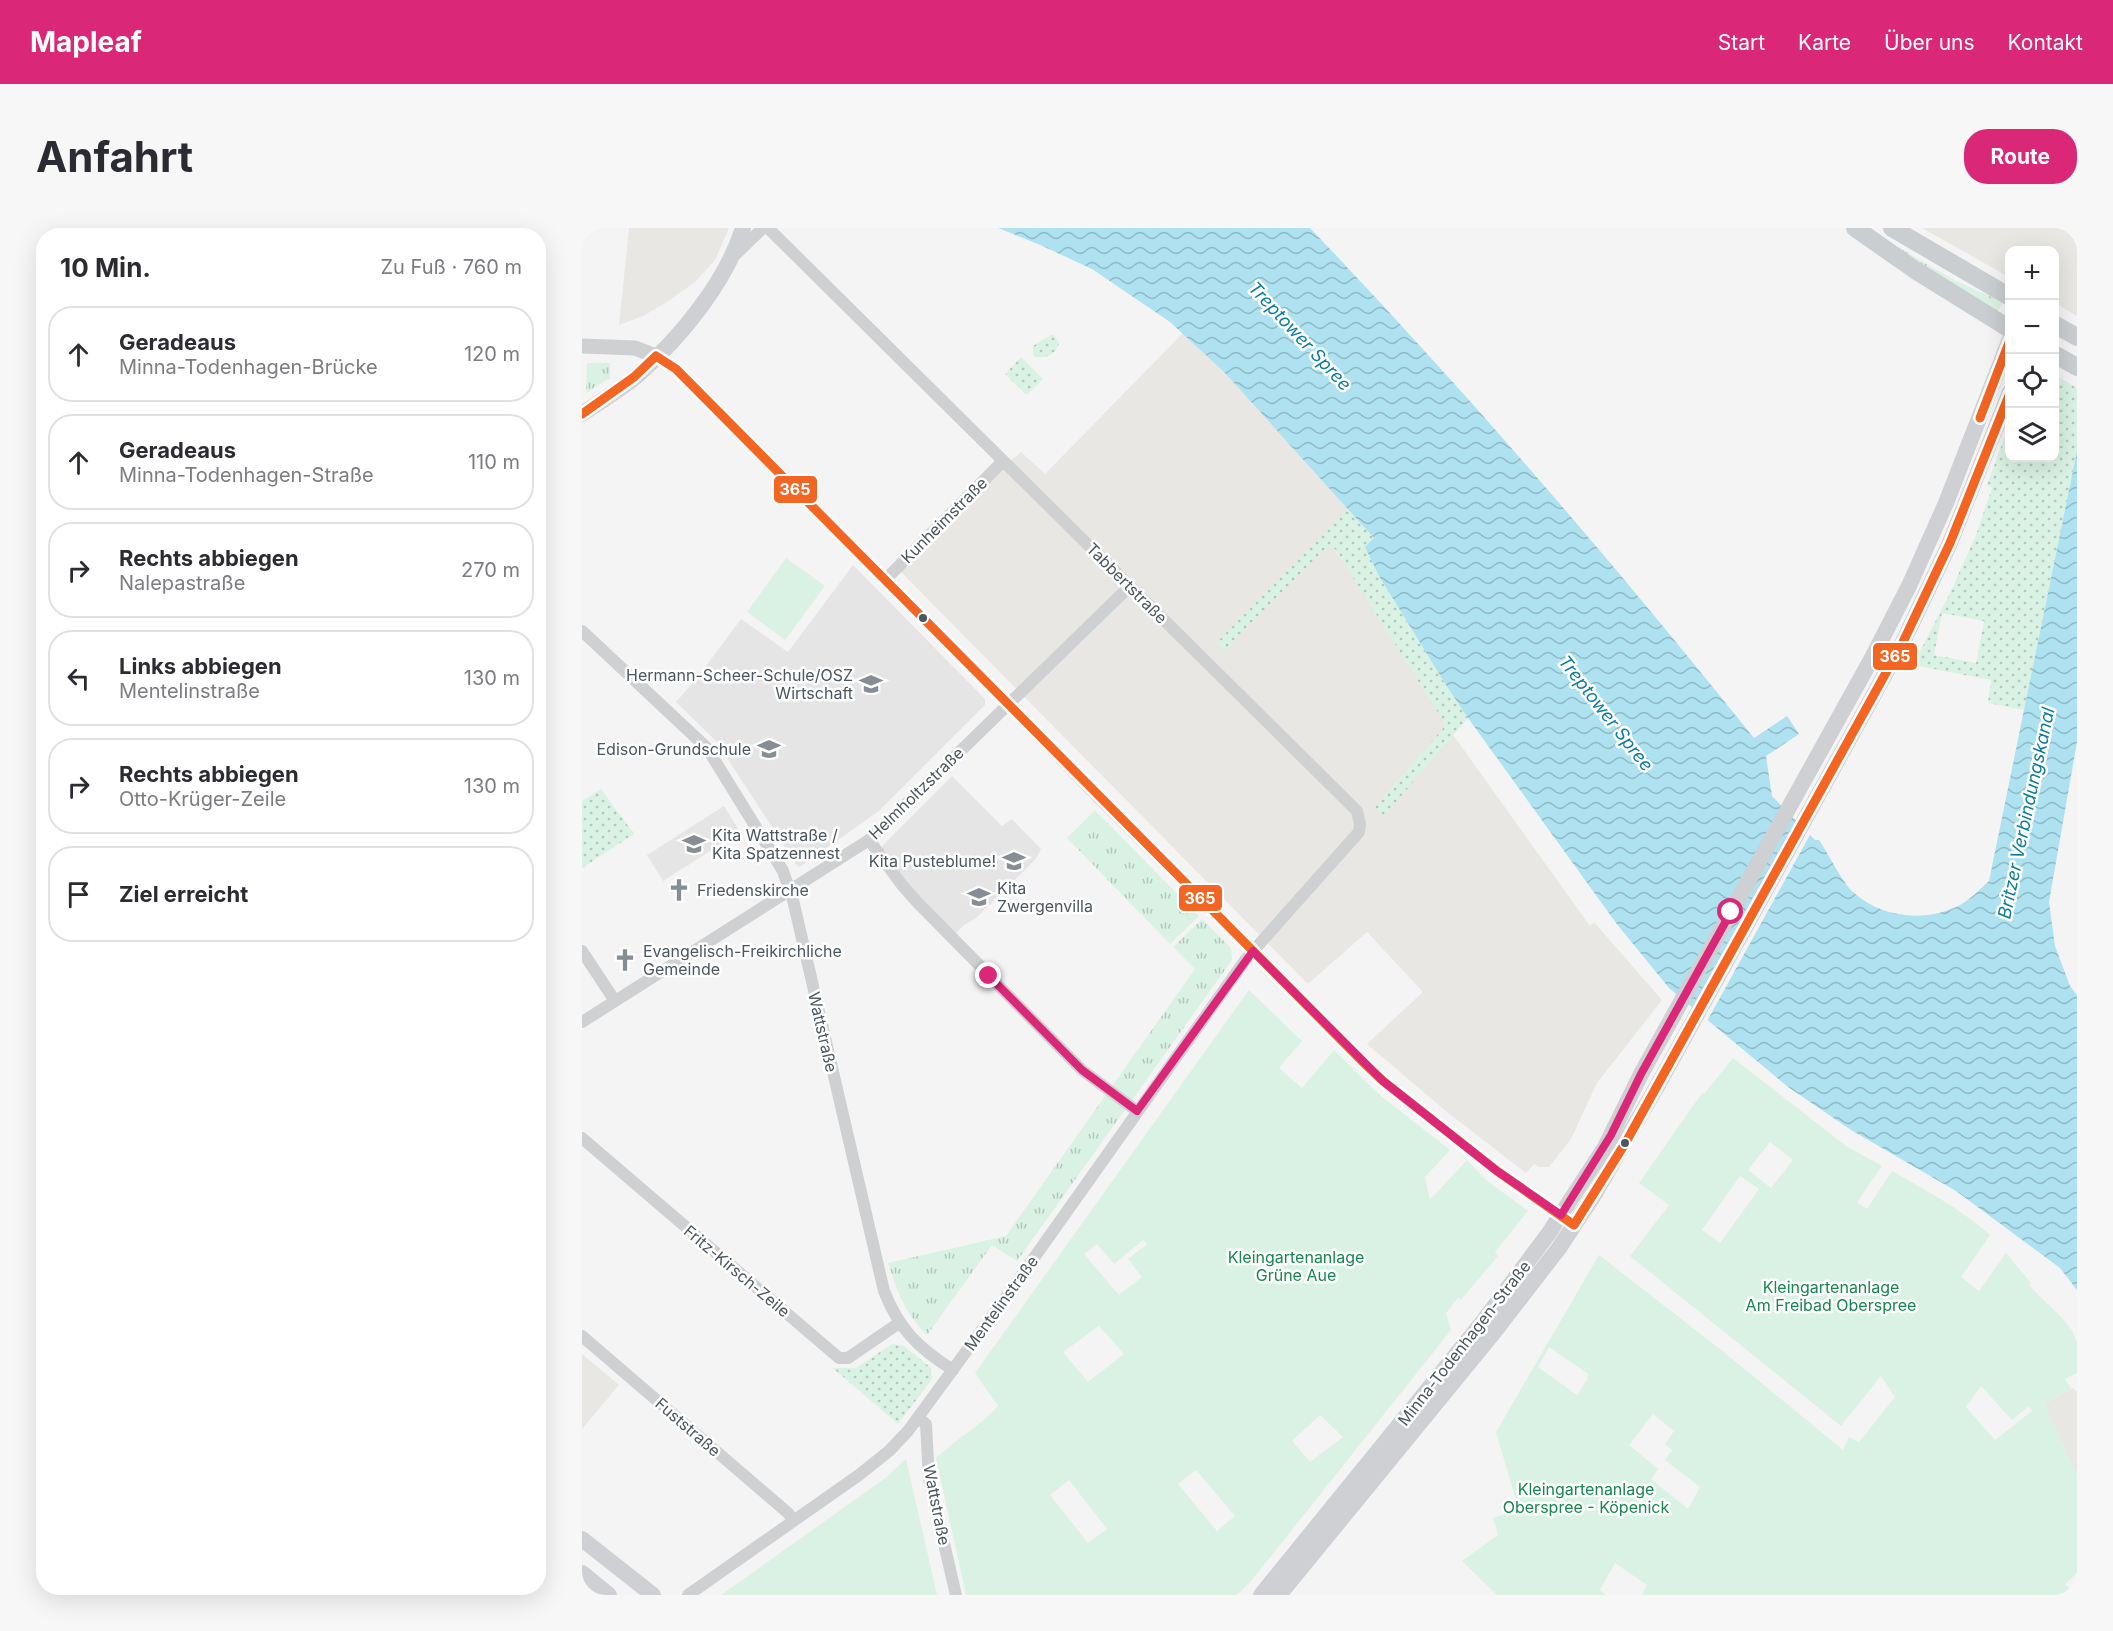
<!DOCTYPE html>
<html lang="de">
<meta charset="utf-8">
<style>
:root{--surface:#fff;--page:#f7f7f7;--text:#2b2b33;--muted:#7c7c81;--line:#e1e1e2;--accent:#db2777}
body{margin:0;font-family:Inter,sans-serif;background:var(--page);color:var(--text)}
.controls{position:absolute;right:18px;top:18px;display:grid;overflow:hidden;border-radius:12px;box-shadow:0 6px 24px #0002}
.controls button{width:54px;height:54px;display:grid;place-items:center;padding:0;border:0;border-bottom:2px solid var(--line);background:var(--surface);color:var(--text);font:30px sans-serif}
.stop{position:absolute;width:18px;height:18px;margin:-14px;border:4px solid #db2777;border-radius:50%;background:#fff}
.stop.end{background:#db2777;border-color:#fff;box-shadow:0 2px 6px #0008}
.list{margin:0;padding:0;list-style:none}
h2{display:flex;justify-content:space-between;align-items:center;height:78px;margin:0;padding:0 24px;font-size:26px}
h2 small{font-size:20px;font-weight:400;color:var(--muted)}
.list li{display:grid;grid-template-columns:39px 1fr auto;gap:18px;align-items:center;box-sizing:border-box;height:96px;margin:0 12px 12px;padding:0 12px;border:2px solid var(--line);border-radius:24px}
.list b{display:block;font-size:22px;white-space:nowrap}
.list p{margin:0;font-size:20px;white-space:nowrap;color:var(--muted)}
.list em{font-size:20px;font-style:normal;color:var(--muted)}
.icon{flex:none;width:33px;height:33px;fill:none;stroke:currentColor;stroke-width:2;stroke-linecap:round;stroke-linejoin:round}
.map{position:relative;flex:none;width:1495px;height:1367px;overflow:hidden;border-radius:24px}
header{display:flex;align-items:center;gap:36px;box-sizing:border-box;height:84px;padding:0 30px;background:var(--accent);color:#fff}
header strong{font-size:28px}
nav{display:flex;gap:33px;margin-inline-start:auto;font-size:21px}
.intro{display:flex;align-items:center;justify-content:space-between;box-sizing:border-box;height:144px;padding:0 36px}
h1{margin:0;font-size:42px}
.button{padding:15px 27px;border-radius:24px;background:var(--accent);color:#fff;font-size:21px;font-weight:700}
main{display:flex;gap:36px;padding:0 36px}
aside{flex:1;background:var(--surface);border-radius:24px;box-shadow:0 6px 24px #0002}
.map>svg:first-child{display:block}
.commercial{fill:#e8e7e3}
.education{fill:#e6e5e6}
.grass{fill:url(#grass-tufts)}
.park{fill:url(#park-dots);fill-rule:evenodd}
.garden{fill:#d9f2e3;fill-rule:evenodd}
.water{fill:url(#water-waves)}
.pier{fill:#f4f4f4}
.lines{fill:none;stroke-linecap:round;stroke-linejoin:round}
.minor{stroke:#ced0d2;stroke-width:12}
.tertiary{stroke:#ced0d2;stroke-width:15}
.secondary{stroke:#ced0d4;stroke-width:16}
.primary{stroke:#caced1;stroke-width:18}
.bus-1-casing{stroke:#fff;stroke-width:14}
.bus-1{stroke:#f26522;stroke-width:9}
.route{stroke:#db2777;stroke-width:8}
.bus-dot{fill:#4a5661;stroke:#fff;stroke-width:2}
.labels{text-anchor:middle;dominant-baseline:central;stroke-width:5;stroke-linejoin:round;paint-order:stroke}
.street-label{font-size:16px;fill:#4a5661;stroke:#fff}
.poi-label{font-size:16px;fill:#4a5661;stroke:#fff;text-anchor:start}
.park-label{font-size:16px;fill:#17864f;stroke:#fff}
.water-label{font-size:18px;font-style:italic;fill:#0c7c9b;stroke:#fff}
.line-badge{stroke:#fff;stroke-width:2}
.badge-label{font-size:16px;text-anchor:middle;font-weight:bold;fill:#fff}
</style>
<header>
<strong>Mapleaf</strong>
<nav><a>Start</a><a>Karte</a><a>Über uns</a><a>Kontakt</a></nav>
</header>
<div class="intro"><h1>Anfahrt</h1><a class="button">Route</a></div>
<main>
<aside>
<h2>10 Min.<small>Zu Fuß · 760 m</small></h2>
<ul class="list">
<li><svg class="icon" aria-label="ahead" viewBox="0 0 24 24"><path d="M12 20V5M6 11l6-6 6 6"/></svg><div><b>Geradeaus</b><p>Minna-Todenhagen-Brücke</p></div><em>120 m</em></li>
<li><svg class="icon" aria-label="ahead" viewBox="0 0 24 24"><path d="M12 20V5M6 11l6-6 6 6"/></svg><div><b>Geradeaus</b><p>Minna-Todenhagen-Straße</p></div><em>110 m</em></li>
<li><svg class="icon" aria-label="right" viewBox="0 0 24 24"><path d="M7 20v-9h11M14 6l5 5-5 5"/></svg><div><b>Rechts abbiegen</b><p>Nalepastraße</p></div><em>270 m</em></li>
<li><svg class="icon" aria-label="left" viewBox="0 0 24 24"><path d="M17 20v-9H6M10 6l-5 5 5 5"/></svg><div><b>Links abbiegen</b><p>Mentelinstraße</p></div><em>130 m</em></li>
<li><svg class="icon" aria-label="right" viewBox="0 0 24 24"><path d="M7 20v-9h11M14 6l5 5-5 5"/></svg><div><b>Rechts abbiegen</b><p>Otto-Krüger-Zeile</p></div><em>130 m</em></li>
<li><svg class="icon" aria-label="arrive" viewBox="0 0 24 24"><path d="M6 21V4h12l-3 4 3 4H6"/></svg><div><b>Ziel erreicht</b></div></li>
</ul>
</aside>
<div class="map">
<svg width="1495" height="1367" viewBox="0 0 1495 1367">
<defs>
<pattern id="grass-tufts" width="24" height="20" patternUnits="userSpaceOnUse" patternTransform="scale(1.5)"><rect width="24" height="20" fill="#d9f2e3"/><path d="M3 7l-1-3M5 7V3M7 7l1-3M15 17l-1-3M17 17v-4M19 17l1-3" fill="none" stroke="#b2c7bb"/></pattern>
<pattern id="park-dots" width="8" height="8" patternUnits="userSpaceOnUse" patternTransform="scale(1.5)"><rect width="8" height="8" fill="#d9f2e3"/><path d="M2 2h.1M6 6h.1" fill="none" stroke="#b2c7bb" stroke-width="1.8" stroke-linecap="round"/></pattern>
<pattern id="water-waves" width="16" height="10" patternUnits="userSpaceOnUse" patternTransform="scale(1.5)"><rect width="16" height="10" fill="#aee2f0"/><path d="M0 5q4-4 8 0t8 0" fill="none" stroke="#90bac6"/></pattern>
</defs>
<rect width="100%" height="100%" fill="#f4f4f4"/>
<g class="commercial">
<polygon points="47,0 147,0 133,32 113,54 85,74 61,88 37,97"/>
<polygon points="1340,0 1495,0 1495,88 1473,75 1472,22 1428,22 1427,49"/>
<polygon points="601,105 642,144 766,281 750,319 764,337 864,497 1008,698 1012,694 1080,772 1015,855 989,911 967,939 957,939 952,936 944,945 865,884 785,816 841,764 785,704 726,756 318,343 415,244 439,224 463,246"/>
<polygon points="0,1126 37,1157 0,1201"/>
<polygon points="1491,1160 1495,1164 1495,1247 1462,1176"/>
</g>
<g class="education">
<polygon points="271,337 403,471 403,477 297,583 219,638 216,639 134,513 94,474 115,450 159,391 206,424"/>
<polygon points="370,548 420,598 430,591 459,621 453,632 393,691 382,697 373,706 335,669 300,622 300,618"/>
<polygon points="142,578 158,604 81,653 65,627"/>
</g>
<g class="grass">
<polygon points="1316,19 1374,53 1421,74 1415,85 1315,20"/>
<polygon points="5,135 28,135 28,150 4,165"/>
<polygon points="513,582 617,688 588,716 485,610"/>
<path d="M620,691L649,720L650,732L435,1033L410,1017L345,1107C322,1084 316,1065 306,1035L424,1008L613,741L591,719Z"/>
</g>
<g class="park">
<path d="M469,107H472L477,115C475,126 461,133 451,127V118Z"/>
<polygon points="439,129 461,151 445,167 423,146"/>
<path d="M1473,147L1495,160V223L1442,482L1406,475L1409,452L1331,437L1368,365L1394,307L1410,260L1405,257L1427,197L1428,230H1472ZM1360,385L1402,393L1394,435L1352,427Z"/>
<polygon points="766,281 792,310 797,348 864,457 886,490 802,588 793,579 864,497 753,321 746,318 642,423 634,415"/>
<polygon points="19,561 52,606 0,640 0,573"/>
<polygon points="310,1116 322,1118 349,1140 350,1151 316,1196 251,1140 274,1140"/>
</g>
<g class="garden">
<polygon points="204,330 243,358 203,412 165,384"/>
<path d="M667,762L720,813L697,840L720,860L752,822L799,868L868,922L843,949L848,972L885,932L904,952L946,983L913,1024L916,1028L878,1073L877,1069L864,1085L869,1102L670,1352L655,1367H384L354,1230C374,1211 398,1198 416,1178L393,1145ZM561,1012L565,1016L546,1031L560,1049L537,1067L502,1026L515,1016L532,1036ZM517,1098L542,1126L506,1154L481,1124ZM738,1187L761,1209L728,1234L710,1213ZM614,1242L653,1288L635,1303L596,1256ZM487,1252L525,1301L506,1315L468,1267Z"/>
<path d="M1151,830L1264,918L1300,938L1275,974L1285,981L1310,943C1345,963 1378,980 1408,1007L1379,1049L1397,1063L1424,1025L1449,1055L1447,1057C1460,1074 1492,1094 1495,1116C1495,1125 1495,1135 1495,1145L1483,1151L1489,1161L1462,1176L1495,1247V1345L1483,1356L1491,1364L1495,1360V1367H1060L1065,1357L1033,1335L1018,1362L1024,1367H915L880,1333L916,1307L911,1290L937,1282L914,1204L1017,1027L1143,1125L1261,1222L1267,1209L1277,1214L1313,1169L1299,1148L1259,1198L1048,1028L1087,977L1057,955L1120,865L1122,866ZM1188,914L1211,932L1189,960L1166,942ZM1158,948L1177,961L1138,1015L1120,1002ZM967,1119L1006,1146L1005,1150L1006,1151L995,1167L956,1139ZM1399,1158L1430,1192L1447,1178L1450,1183L1413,1212L1384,1179ZM1071,1186L1092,1203L1083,1216L1090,1222L1083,1232L1118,1259L1106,1281L1069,1251L1076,1241L1047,1217Z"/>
<polygon points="324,1231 355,1367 139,1367 302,1251"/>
</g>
<path class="water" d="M416,0H728C884,163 1031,334 1172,510L1205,488L1217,506L1184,528L1190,568L1233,612H1237C1246,625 1259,652 1270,663C1298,690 1344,695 1378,677C1388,672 1398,661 1407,653L1495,223V514L1467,674L1473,718L1488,758L1495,767V1062L1478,1040L1374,963L1269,902L1206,859L1087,760L1034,695L886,490L864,457L797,348L783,319L792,310L642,144L588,94L510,41L456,16Z"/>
<polygon class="pier" points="1216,591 1229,605 1124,795 1110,783"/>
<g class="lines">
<g class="minor">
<polyline points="153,27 181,0"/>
<polyline points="74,128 98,144 204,250 517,570 801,853 915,943 984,991"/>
<polyline points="303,352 421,233"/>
<path d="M0,403L125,520L201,643L211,672L302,1063C317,1101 336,1120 371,1142"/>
<polyline points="287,612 320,657 336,675 405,745"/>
<polyline points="0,723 33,773"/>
<polyline points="407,748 500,842 555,883"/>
<polyline points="0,794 287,612 548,358"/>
<polyline points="0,910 257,1130 266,1130 317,1095"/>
<polyline points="0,1108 206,1285 211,1292"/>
<polyline points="336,1190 344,1196 347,1251 374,1367"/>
<polyline points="106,1367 277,1247 307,1223 326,1203 432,1058 664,731 777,604 778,596 775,583 186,0"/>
</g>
<polyline class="tertiary" points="0,118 53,120 74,128"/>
<g class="secondary">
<path d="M0,186C19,173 39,161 57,146C99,109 144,54 161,0"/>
<polyline points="0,1311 71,1367"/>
<polyline points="0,1345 27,1367"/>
<polyline points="679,1367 899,1096 967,1005 1023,919 1059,846 1290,430 1327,358 1364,275 1428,111"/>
<polyline points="697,1367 909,1108 977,1020 1012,967 1077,855 1321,414 1368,315 1428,164"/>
</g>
<g class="primary">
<polyline points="1273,0 1333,42 1428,101"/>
<polyline points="1310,0 1428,69"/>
<polyline points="1472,96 1495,109"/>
<polyline points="1472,126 1495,139"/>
</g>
<g class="bus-1-casing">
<g id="bus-1">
<polyline points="0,186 52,149 74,128 94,141 784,837 801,853 915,943 992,997 1044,914 1321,414 1368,315 1428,165"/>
<polyline points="1398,190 1428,112"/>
</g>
</g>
<use href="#bus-1" class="bus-1"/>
</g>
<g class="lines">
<polyline class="route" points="407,748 500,842 555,883 671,723 801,853 915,943 979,987 1029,907 1059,846 1149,684"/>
</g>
<defs>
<g id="university-bare" transform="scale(1.8)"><path d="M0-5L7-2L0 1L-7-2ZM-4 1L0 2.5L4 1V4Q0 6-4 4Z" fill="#868d94" stroke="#fff" stroke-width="2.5" paint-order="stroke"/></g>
<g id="school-bare" transform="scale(1.8)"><path d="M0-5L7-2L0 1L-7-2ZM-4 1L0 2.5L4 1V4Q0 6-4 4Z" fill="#868d94" stroke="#fff" stroke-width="2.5" paint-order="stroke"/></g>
<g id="church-bare" transform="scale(1.8)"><path d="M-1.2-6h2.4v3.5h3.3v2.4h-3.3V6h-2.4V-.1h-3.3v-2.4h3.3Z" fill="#868d94" stroke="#fff" stroke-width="2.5" paint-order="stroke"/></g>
</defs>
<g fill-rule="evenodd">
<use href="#university-bare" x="289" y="456"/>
<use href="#school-bare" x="187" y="521"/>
<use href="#school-bare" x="112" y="616"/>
<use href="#school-bare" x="432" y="633"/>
<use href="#church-bare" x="97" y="662"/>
<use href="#school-bare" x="397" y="669"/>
<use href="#church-bare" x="43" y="732"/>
</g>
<g class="bus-dot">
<circle cx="341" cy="390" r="5"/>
<circle cx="1043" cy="915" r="5"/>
</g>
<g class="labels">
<g class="street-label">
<text transform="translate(362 292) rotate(-45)">Kunheimstraße</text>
<text transform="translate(545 355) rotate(45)">Tabbertstraße</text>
<text transform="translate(334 565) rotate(-44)">Helmholtzstraße</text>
<text transform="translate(241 804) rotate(77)">Wattstraße</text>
<text transform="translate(155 1043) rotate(40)">Fritz-Kirsch-Zeile</text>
<text transform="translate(419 1075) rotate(-54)">Mentelinstraße</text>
<text transform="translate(882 1115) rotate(-52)">Minna-Todenhagen-Straße</text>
<text transform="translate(106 1199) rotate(41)">Fuststraße</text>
<text transform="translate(355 1277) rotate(79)">Wattstraße</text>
</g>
<g class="poi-label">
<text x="271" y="447" text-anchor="end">Hermann-Scheer-Schule/OSZ<tspan x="271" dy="18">Wirtschaft</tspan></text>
<text x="169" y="521" text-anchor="end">Edison-Grundschule</text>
<text x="130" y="607">Kita Wattstraße /<tspan x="130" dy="18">Kita Spatzennest</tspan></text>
<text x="414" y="633" text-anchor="end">Kita Pusteblume!</text>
<text x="415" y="660">Kita<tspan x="415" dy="18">Zwergenvilla</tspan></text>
<text x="115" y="662">Friedenskirche</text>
<text x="61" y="723">Evangelisch-Freikirchliche<tspan x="61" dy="18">Gemeinde</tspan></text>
</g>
<g class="park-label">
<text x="714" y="1029">Kleingartenanlage<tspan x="714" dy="18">Grüne Aue</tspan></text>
<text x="1249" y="1059">Kleingartenanlage<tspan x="1249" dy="18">Am Freibad Oberspree</tspan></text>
<text x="1004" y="1261">Kleingartenanlage<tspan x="1004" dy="18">Oberspree - Köpenick</tspan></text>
</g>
<g class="water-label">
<text transform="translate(718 108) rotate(47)">Treptower Spree</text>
<text transform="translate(1024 485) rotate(52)">Treptower Spree</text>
<text transform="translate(1444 585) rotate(-78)">Britzer Verbindungskanal</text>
</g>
</g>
<g class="line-badge">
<rect x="191" y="247" width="45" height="29" rx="6" fill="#f26522"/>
<rect x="1290" y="414" width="46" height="29" rx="6" fill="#f26522"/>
<rect x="596" y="656" width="45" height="28" rx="6" fill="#f26522"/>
</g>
<g class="badge-label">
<text x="213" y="267">365</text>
<text x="1313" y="434">365</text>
<text x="618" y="676">365</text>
</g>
</svg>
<div class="controls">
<button>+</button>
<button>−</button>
<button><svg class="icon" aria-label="locate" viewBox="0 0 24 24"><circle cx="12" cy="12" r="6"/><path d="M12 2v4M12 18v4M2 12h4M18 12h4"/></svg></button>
<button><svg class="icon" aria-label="layers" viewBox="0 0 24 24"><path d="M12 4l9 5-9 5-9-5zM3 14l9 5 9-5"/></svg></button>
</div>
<div class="stop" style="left:1149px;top:684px"></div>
<div class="stop end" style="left:407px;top:748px"></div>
</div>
</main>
